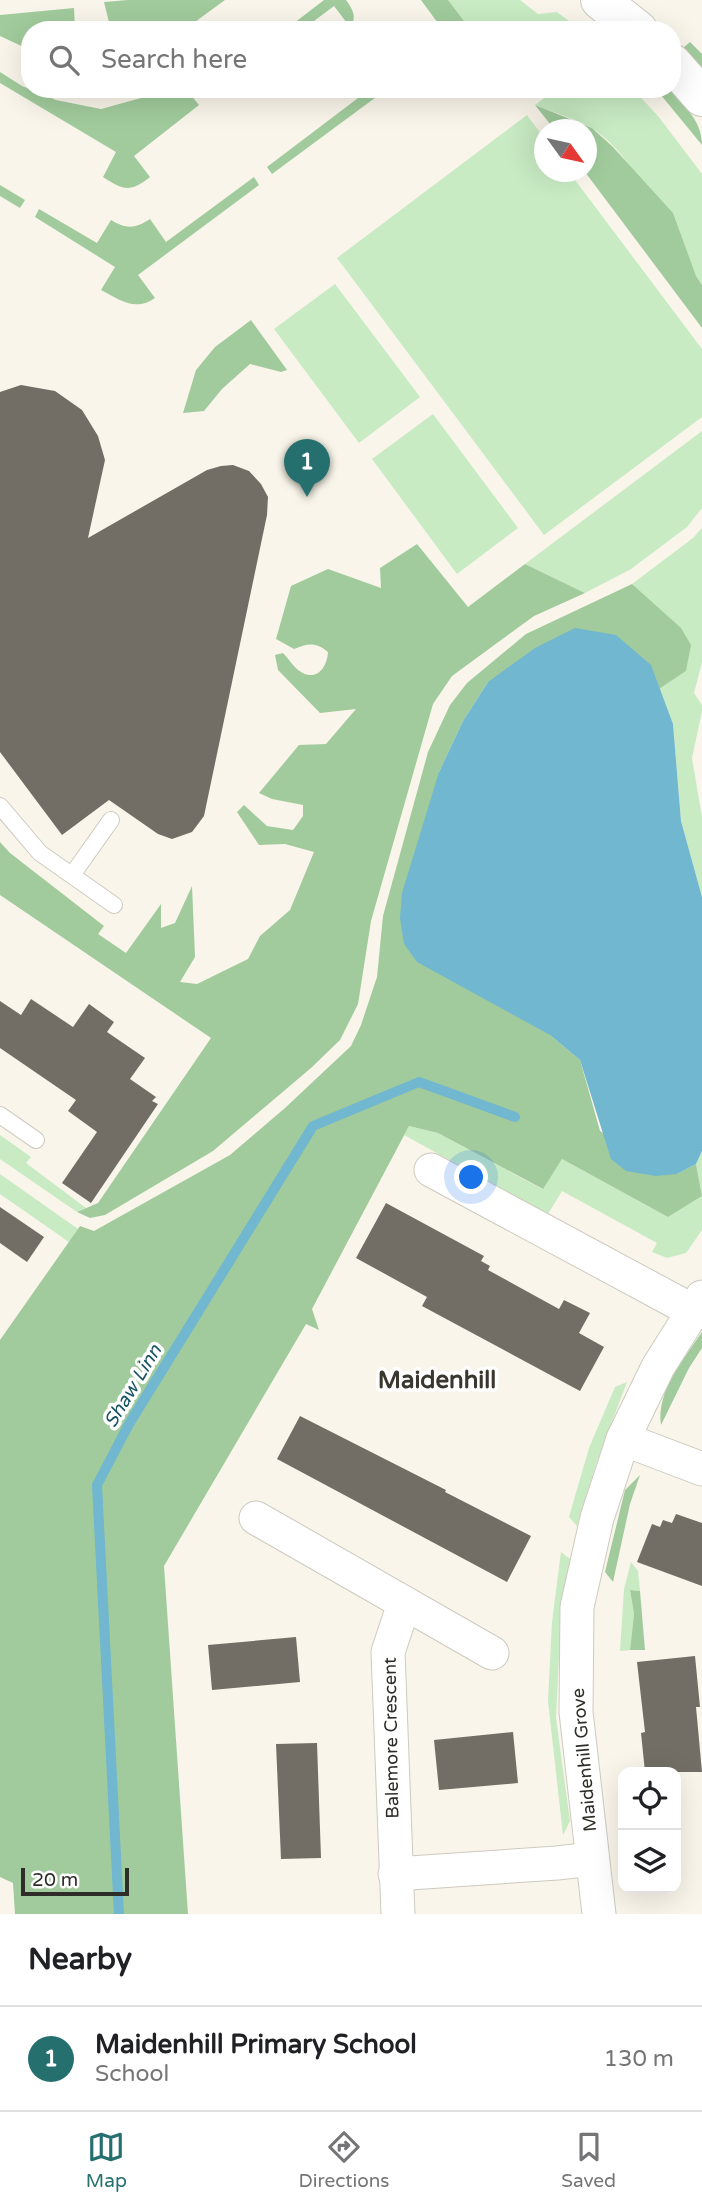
<!DOCTYPE html>
<style>
:root{--surface:#fff;--page:#f2f2f2;--text:#202124;--muted:#757577;--line:#e0e0e0;--accent:#25706e}
body{margin:0;font-family:"Varela Round",sans-serif;background:var(--page);color:var(--text)}
.controls{position:absolute;right:21px;bottom:21px;display:grid;overflow:hidden;border-radius:14px;box-shadow:0 7px 28px #0002}
.controls button{width:63px;height:63px;display:grid;place-items:center;padding:0;border:0;border-bottom:2px solid var(--line);background:var(--surface);color:var(--text);font:35px sans-serif}
.compass{position:absolute;left:534px;top:119px;width:63px;height:63px;border-radius:50%;background:var(--surface);box-shadow:0 7px 28px #0002;rotate:123deg}
.scale{position:absolute;left:21px;bottom:18px;width:108px;box-sizing:border-box;padding-left:7px;border:4px solid #2e2d29;border-top:0;font-size:19px;line-height:24px;white-space:nowrap;color:#2e2d29;-webkit-text-stroke:5px #fff;paint-order:stroke}
.you{position:absolute;left:472px;top:1178px;width:24px;height:24px;margin:-18px;border:5px solid #fff;border-radius:50%;background:#1a73e8;box-shadow:0 0 0 10px #1a73e833}
.badge{display:grid;place-items:center;width:46px;height:46px;border-radius:50%;background:var(--accent);color:#fff;font-size:23px;font-weight:700}
.pin{position:absolute;translate:-50% -58px;filter:drop-shadow(0 2px 4px #0008)}
.pin::after{content:'';position:absolute;top:37px;width:24px;height:21px;background:inherit;clip-path:polygon(0 0,100% 0,50% 100%)}
.list{margin:0;padding:0;list-style:none}
h2{display:flex;justify-content:space-between;align-items:center;height:91px;margin:0;padding:0 28px;font-size:30px}
h2 small{font-size:23px;font-weight:400;color:var(--muted)}
.list li{display:grid;grid-template-columns:46px 1fr auto;gap:21px;align-items:center;box-sizing:border-box;height:105px;padding:0 28px;border-top:2px solid var(--line)}
.list b{display:block;font-size:26px;white-space:nowrap}
.list p{margin:0;font-size:23px;white-space:nowrap;color:var(--muted)}
.list em{font-size:23px;font-style:normal;color:var(--muted)}
.icon{flex:none;width:38px;height:38px;fill:none;stroke:currentColor;stroke-width:2;stroke-linecap:round;stroke-linejoin:round}
.map{position:relative;flex:none;width:702px;height:1914px;overflow:hidden}
.search{position:absolute;background:var(--surface);box-shadow:0 7px 28px #0002;left:21px;right:21px;top:21px;height:77px;display:flex;align-items:center;gap:18px;box-sizing:border-box;padding:0 24px;border-radius:28px;color:var(--muted);font-size:26px}
.sheet{height:196px;background:var(--surface)}
nav{display:flex;justify-content:space-around;align-items:center;box-sizing:border-box;height:98px;border-top:2px solid var(--line);background:var(--surface);font-size:19px;color:var(--muted)}
nav a{display:grid;justify-items:center;gap:4px}
nav .on{color:var(--accent)}
.map>svg:first-child{display:block}
.green{fill:#c8ebc3}
.forest{fill:#a1cb9c}
.water{fill:#70b7cf}
.lines{fill:none;stroke-linecap:round;stroke-linejoin:round}
.stream{stroke:#70b7cf;stroke-width:10}
.building{fill:#726e65}
.service-casing{stroke:#cecabf;stroke-width:18}
.minor-casing{stroke:#cecabf;stroke-width:35}
.tertiary-casing{stroke:#cecabf;stroke-width:40}
.service{stroke:#fff;stroke-width:16}
.minor{stroke:#fff;stroke-width:33}
.tertiary{stroke:#fff;stroke-width:38}
.labels{text-anchor:middle;dominant-baseline:central;stroke-width:7;stroke-linejoin:round;paint-order:stroke}
.street-label{font-size:18px;fill:#2e2d29;stroke:#fff}
.water-label{font-size:19px;font-style:italic;fill:#195465;stroke:#fff}
.district-label{font-size:24px;font-weight:bold;fill:#3a372f;stroke:#fff}
</style>
<div class="map">
<svg width="702" height="1914" viewBox="0 0 702 1914">
<rect width="100%" height="100%" fill="#f9f5ea"/>
<g class="green">
<polygon points="448,0 520,0 538,14 557,12 581,30 471,30"/>
<path d="M556,89H633L658,116L702,174V285C672,242 635,152 590,127C573,118 553,112 535,105Z"/>
<polygon points="527,115 544,138 544,172 569,172 702,349 702,417 544,535 337,258"/>
<polygon points="335,284 420,397 359,443 274,329"/>
<polygon points="433,414 518,528 457,574 372,459"/>
<polygon points="702,431 702,508 687,527 631,569 585,593 525,564"/>
<polygon points="702,528 702,662 694,693 702,705 702,711 692,758 702,817 702,897 681,821 673,724 659,689 686,671 632,584 693,538"/>
<polygon points="409,1126 438,1133 542,1189 562,1159 668,1217 702,1196 696,1164 702,1151 702,1230 686,1253 667,1258 652,1252 657,1243 562,1191 548,1214 404,1135"/>
<polygon points="0,1135 31,1157 26,1163 86,1208 77,1212 0,1159"/>
<polygon points="0,1174 78,1229 69,1242 0,1194"/>
<polygon points="627,1382 596,1464 577,1526 569,1517 589,1448 615,1387"/>
<polygon points="561,1552 570,1559 560,1635 556,1718 570,1821 563,1835 548,1701 552,1622"/>
<polygon points="631,1562 638,1571 640,1591 630,1590 634,1614 630,1650 620,1651 624,1589"/>
</g>
<g class="forest">
<polygon points="128,0 225,0 184,30 111,30 104,2"/>
<path d="M324,0H346C352,8 358,18 350,27L334,6L302,30H285Z"/>
<polygon points="421,0 448,0 471,30 443,30"/>
<polygon points="74,8 75,30 30,30 30,50 0,36 0,15"/>
<polygon points="690,42 702,54 702,68 683,48"/>
<path d="M0,72L22,86L56,100L101,109L141,98L156,89H186L199,105L134,156L150,177C130,193 123,190 103,177L116,152L0,83Z"/>
<polygon points="370,89 387,89 272,174 267,167"/>
<path d="M656,89H670C685,107 702,121 702,145Z"/>
<polygon points="535,105 592,128 612,146 673,213 696,276 702,285 702,328 585,172 586,130 554,129"/>
<path d="M254,177L259,185L138,275L155,298C135,312 120,300 101,290L115,267L35,217L39,209L97,243L111,220C126,229 135,229 150,219L166,242Z"/>
<polygon points="0,185 25,200 20,208 0,196"/>
<polygon points="251,320 287,370 281,372 250,364 222,389 204,411 183,413 196,370 215,347"/>
<path d="M417,544L468,607L525,564L585,593L534,616L452,676L433,704L371,921L358,1004L340,1040L311,1068L213,1151L105,1215L90,1218L77,1212L98,1203L211,1038L0,895V842L10,853L104,926L98,934L126,953L161,904V928L175,923L192,886L195,957L180,982L197,984L248,959L260,936L290,910L314,852L285,844L259,845L237,812L244,805L267,826L293,830L303,816V805L272,799L259,793L299,745L326,744L356,709L320,713L278,670L275,655L283,653C288,658 293,666 298,670C315,683 327,669 328,652C316,642 308,643 294,649L276,639L291,586L328,569L381,588L380,568Z"/>
<polygon points="632,584 681,628 691,645 686,671 659,689 650,665 488,682 463,721 439,772 550,1035 580,1060 600,1131 677,1174 696,1164 702,1196 668,1217 562,1159 543,1189 438,1133 409,1126 312,1309 319,1330 306,1324 164,1566 188,1914 15,1914 13,1883 0,1877 0,1340 80,1226 94,1231 230,1155 285,1108 351,1046 361,1025 377,977 383,916 428,752 450,705 467,683 526,634"/>
<path d="M702,1332V1348L689,1368L661,1425C656,1391 684,1359 702,1332Z"/>
<polygon points="640,1475 630,1504 613,1582 605,1572 625,1490"/>
<polygon points="630,1590 640,1591 645,1650 630,1650 634,1614"/>
</g>
<polygon class="water" points="575,628 616,635 651,665 673,724 681,821 702,897 702,1151 696,1164 677,1174 656,1176 626,1171 611,1159 580,1060 550,1035 417,962 404,944 400,918 402,893 439,772 463,721 488,682 535,648"/>
<g class="lines">
<polyline class="stream" points="119,1914 97,1485 129,1424 313,1126 419,1082 515,1117"/>
</g>
<g class="building">
<polygon points="21,385 55,391 82,410 98,436 105,460 88,538 207,470 221,466 233,465 249,471 261,484 268,497 267,515 204,816 192,832 172,839 158,834 109,800 62,835 0,752 0,392"/>
<polygon points="31,999 73,1027 89,1004 114,1022 107,1032 145,1058 130,1079 156,1097 152,1101 158,1104 91,1203 62,1183 97,1132 68,1111 76,1100 0,1048 0,1001 21,1015"/>
<polygon points="386,1203 484,1256 481,1261 490,1266 488,1270 559,1309 564,1300 590,1313 579,1333 604,1347 580,1391 422,1306 427,1297 356,1258"/>
<polygon points="0,1207 44,1237 27,1262 0,1243"/>
<polygon points="300,1416 446,1490 445,1492 531,1536 507,1582 277,1459"/>
<polygon points="676,1514 702,1523 702,1586 637,1562 652,1524 660,1527 663,1520 672,1523"/>
<polygon points="296,1637 300,1682 212,1690 208,1645"/>
<polygon points="695,1656 700,1707 696,1707 702,1772 645,1772 641,1733 645,1732 637,1662"/>
<polygon points="513,1732 518,1783 439,1790 434,1740"/>
<polygon points="317,1743 321,1858 281,1859 276,1744"/>
</g>
<g class="lines">
<g class="service-casing">
<g id="service">
<polyline points="0,806 40,853 114,905"/>
<polyline points="72,875 111,820"/>
<polyline points="0,1115 36,1140"/>
</g>
</g>
<g class="minor-casing">
<g id="minor">
<polyline points="431,1170 693,1311"/>
<polyline points="623,1439 702,1469"/>
<polyline points="256,1518 492,1653"/>
<polyline points="395,1874 557,1863 592,1859"/>
<polyline points="398,1914 388,1652 404,1604"/>
<polyline points="599,1914 576,1712 577,1607 597,1518 623,1439 658,1367 702,1297"/>
</g>
</g>
<g class="tertiary-casing">
<g id="tertiary">
<polyline points="600,0 638,30"/>
<polyline points="672,63 702,97"/>
</g>
</g>
<use href="#service" class="service"/>
<use href="#minor" class="minor"/>
<use href="#tertiary" class="tertiary"/>
</g>
<g class="labels">
<g class="street-label">
<text transform="translate(391 1738) rotate(-91)">Balemore Crescent</text>
<text transform="translate(584 1760) rotate(-95)">Maidenhill Grove</text>
</g>
<g class="water-label">
<text transform="translate(133 1386) rotate(-59)">Shaw Linn</text>
</g>
<g class="district-label">
<text x="437" y="1380">Maidenhill</text>
</g>
</g>
</svg>
<div class="controls">
<button><svg class="icon" aria-label="locate" viewBox="0 0 24 24"><circle cx="12" cy="12" r="6"/><path d="M12 2v4M12 18v4M2 12h4M18 12h4"/></svg></button>
<button><svg class="icon" aria-label="layers" viewBox="0 0 24 24"><path d="M12 4l9 5-9 5-9-5zM3 14l9 5 9-5"/></svg></button>
</div>
<svg class="compass" viewBox="-18 -18 36 36"><path d="M0-13l5 13h-10z" fill="#e53935"/><path d="M0 13l5-13h-10z" fill="#757577"/></svg>
<div class="scale">20 m</div>
<div class="you"></div>
<div class="pin badge" style="left:307px;top:497px">1</div>
<div class="search"><svg class="icon" aria-label="search" viewBox="0 0 24 24"><circle cx="10" cy="10" r="6"/><path d="M15 15l6 6"/></svg>Search here</div>
</div>
<section class="sheet">
<h2>Nearby<small></small></h2>
<ul class="list">
<li><span class="badge">1</span><div><b>Maidenhill Primary School</b><p>School</p></div><em>130 m</em></li>
</ul>
</section>
<nav>
<a class="on"><svg class="icon" aria-label="map" viewBox="0 0 24 24"><path d="M3 6l6-2 6 2 6-2v14l-6 2-6-2-6 2zM9 4v14M15 6v14"/></svg>Map</a>
<a><svg class="icon" aria-label="directions" viewBox="0 0 24 24"><path d="M12 3l9 9-9 9-9-9zM9 14v-3h6M13 9l2 2-2 2"/></svg>Directions</a>
<a><svg class="icon" aria-label="saved" viewBox="0 0 24 24"><path d="M7 4h10v16l-5-4-5 4z"/></svg>Saved</a>
</nav>
